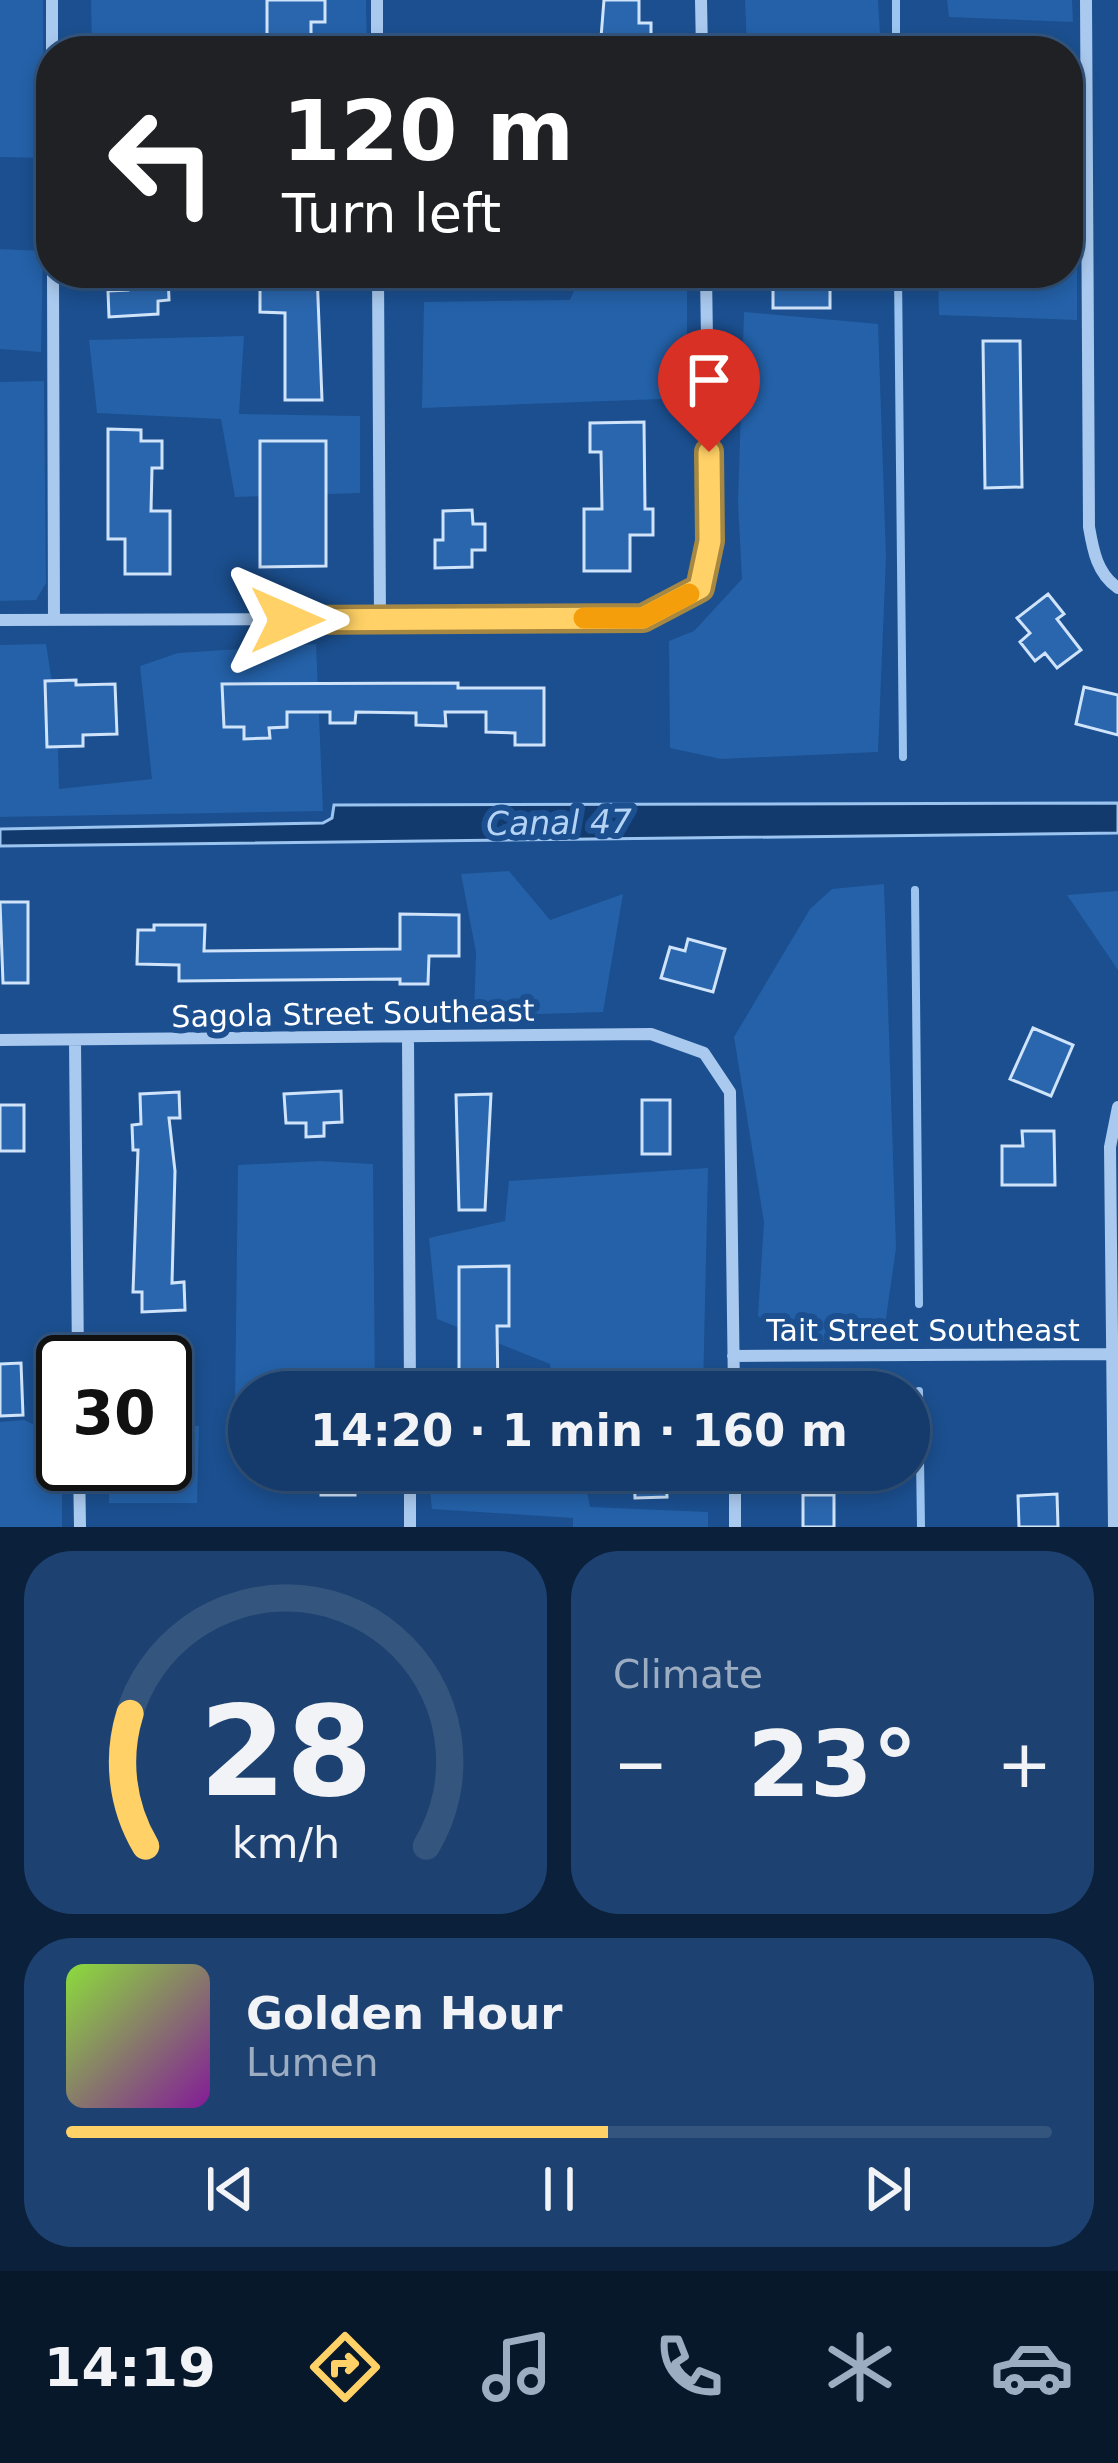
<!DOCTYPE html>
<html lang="en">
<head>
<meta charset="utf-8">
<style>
  :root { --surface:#143b6b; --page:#1d4271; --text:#f1f3f6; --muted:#9dadc1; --line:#33557e; --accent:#ffd166 }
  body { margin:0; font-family:"DejaVu Sans",sans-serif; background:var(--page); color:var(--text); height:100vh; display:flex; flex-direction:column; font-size:45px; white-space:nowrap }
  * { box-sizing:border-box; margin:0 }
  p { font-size:39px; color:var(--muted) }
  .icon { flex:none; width:66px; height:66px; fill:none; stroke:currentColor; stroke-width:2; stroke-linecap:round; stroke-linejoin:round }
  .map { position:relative; height:1527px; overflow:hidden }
  .drawer { display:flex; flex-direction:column; gap:24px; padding:24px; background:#0b203b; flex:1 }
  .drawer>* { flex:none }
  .banner { position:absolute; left:36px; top:36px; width:1047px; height:252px; border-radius:48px; box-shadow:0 6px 18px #0003,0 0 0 3px var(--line); background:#202124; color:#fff; overflow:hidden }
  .speed { position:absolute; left:36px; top:1335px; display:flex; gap:24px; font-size:60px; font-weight:700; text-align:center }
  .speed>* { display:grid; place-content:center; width:156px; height:156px; border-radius:50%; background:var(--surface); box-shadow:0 6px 18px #0003,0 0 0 3px var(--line); line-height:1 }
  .speed .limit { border:6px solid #111; border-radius:18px; background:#fff; color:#111 }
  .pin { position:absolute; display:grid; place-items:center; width:102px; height:102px; color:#fff; margin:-123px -51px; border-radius:50% 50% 50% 0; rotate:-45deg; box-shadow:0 0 12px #0007 }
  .pin .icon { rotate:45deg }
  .me { position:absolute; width:132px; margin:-66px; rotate:90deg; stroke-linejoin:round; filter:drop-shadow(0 0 9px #0008) }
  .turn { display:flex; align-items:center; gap:42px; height:252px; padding:0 48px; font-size:54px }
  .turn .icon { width:156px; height:156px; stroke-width:2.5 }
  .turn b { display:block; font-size:84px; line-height:102px }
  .big { font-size:90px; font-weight:700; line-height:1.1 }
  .drawer .card { flex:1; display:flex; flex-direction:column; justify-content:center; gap:18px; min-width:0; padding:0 42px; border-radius:48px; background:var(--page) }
  .drawer .dial { align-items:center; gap:0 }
  .dial svg { height:312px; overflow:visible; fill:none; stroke:var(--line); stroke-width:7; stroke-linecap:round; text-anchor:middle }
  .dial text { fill:var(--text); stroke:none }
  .song { display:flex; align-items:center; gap:36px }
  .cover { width:144px; height:144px; border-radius:18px; background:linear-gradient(135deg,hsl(90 70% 55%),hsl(290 70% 35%)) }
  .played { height:12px; border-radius:6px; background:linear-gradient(90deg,var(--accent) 55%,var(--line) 55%) }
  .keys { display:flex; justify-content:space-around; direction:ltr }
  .heat { display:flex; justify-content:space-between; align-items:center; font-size:66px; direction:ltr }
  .drawer .tiles { flex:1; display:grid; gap:24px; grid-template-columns:1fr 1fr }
  .card:last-child { grid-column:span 2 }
  .trip { position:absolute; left:228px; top:1371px; width:702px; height:120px; border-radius:60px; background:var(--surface); box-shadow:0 6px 18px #0003,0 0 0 3px var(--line); font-weight:700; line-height:120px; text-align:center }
  .menu { display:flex; height:192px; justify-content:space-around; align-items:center; background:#08182b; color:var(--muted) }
  .menu .icon { width:84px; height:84px }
  .menu .on { color:var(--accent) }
  .menu b { font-size:54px; color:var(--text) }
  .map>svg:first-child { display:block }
  .green { fill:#2461a8 }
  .water { fill:#123a6d; stroke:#9cc4f0; stroke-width:3 }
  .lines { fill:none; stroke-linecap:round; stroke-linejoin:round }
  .stream { stroke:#9cc4f0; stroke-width:8 }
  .building { fill:#2a66ad; stroke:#cfe3fa; stroke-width:3 }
  .street { stroke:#a9c9ee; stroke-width:12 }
  .route-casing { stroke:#a68842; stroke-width:30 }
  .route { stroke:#ffd166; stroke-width:21 }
  .slow { stroke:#f59e0b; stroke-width:21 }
  .labels { text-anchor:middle; stroke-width:12; stroke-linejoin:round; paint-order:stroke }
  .street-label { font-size:30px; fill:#fff; stroke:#1b4f8f }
  .water-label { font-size:33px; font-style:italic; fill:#b5d3f5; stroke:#1b4f8f }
</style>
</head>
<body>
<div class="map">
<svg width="1118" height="1527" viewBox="0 0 1118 1527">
  <rect width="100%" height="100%" fill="#1b4f8f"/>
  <path class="green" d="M 0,0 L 43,0 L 44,158 L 0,157 Z
    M 91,0 L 366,0 L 367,51 L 92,51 Z
    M 745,0 L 878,0 L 881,51 L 747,51 Z
    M 947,0 L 1072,0 L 1073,22 L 949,17 Z
    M 0,249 L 43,251 L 41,352 L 0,349 Z
    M 1068,253 L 1077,253 L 1077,320 L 939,315 L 938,273 L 1068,273 Z
    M 582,273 L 687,273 L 687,398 L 422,408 L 424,302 L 570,300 Z
    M 744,312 L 878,324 L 886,557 L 878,752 L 721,759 L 670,748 L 669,641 L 694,631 L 742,579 L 738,503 Z
    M 244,336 L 239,414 L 360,416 L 360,493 L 235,497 L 221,419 L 97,413 L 89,340 Z
    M 44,381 L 46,583 L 36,600 L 0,601 L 0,382 Z
    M 46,644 L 57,714 L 59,789 L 152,779 L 140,666 L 178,653 L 316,644 L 323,811 L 0,817 L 0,645 Z
    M 509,871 L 550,920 L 623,894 L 603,1012 L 474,1016 L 476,952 L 461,874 Z
    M 884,884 L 896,1248 L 883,1339 L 795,1344 L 758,1316 L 764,1222 L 734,1037 L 810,909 L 832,889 Z
    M 1118,891 L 1118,970 L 1067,895 Z
    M 320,1161 L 373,1164 L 375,1392 L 249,1392 L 249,1404 L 235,1404 L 238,1165 Z
    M 708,1168 L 703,1392 L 553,1392 L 550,1364 L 437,1319 L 429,1238 L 505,1221 L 509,1181 Z
    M 24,1420 L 62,1438 L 62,1527 L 0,1527 L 0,1422 Z
    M 199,1426 L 197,1503 L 109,1503 L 109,1464 L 165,1464 L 165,1427 Z
    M 428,1470 L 583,1470 L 590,1507 L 708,1512 L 708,1527 L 573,1527 L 573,1518 L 432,1509 Z"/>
  <path class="water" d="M 1118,803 L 1118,833 L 0,846 L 0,829 L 323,823 L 332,818 L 334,805 Z"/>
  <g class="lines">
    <path class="stream" d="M 896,0 L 896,51
      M 898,273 L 903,757
      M 915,890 L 919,1304
      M 919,1391 L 921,1527"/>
  </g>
  <path class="building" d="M 267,0 L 325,0 L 325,22 L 311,22 L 311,40 L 267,39 Z
    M 604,0 L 639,0 L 639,23 L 651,23 L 651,50 L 600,50 Z
    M 127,273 L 168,273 L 169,300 L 158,301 L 158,314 L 109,317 L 108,291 L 128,290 Z
    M 260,273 L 317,273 L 322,400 L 285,400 L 285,313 L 260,312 Z
    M 773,273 L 817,273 L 817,284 L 830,284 L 830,308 L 773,308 Z
    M 983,341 L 1020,341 L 1022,487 L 985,488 Z
    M 644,422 L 645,509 L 653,509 L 653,535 L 630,535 L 630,571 L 584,571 L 584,509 L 602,509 L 601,452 L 590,452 L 590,423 Z
    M 108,429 L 141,430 L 141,441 L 162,441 L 162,468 L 152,468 L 151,511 L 170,511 L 170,574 L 125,574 L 125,539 L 108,539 Z
    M 260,441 L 326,441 L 326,566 L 260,567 Z
    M 472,510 L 473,524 L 485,524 L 485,550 L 472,550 L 472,567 L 435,568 L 435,540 L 443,540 L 443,511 Z
    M 1048,594 L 1064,614 L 1057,619 L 1081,650 L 1057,668 L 1045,653 L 1035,661 L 1020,642 L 1030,633 L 1017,618 Z
    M 76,680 L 76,685 L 115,684 L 117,734 L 83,735 L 83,746 L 47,747 L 45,681 Z
    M 458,683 L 458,688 L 544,688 L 544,745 L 515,745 L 515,733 L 486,732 L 486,712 L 445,712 L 446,726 L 416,725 L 416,713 L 356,712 L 355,723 L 330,723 L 330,712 L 287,712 L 287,727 L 269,728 L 270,738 L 244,739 L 244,727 L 224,727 L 222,684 Z
    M 1084,687 L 1118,695 L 1118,735 L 1076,724 Z
    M 0,902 L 28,902 L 28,983 L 3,983 Z
    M 400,914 L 459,915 L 459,956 L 429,956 L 428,984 L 400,984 L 400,979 L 179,981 L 179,965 L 137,964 L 138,930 L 154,930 L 154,925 L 205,925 L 204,951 L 400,949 Z
    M 688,939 L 725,949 L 713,992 L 661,978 L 670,947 L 685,951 Z
    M 1033,1028 L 1073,1045 L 1051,1096 L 1010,1079 Z
    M 341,1091 L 342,1122 L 324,1123 L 324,1136 L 306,1137 L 306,1123 L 286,1123 L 284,1094 Z
    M 179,1092 L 180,1118 L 169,1118 L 175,1171 L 172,1283 L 184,1282 L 185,1310 L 142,1312 L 142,1292 L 133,1292 L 138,1150 L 133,1150 L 132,1125 L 141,1124 L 140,1094 Z
    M 491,1094 L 485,1210 L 459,1210 L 456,1095 Z
    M 642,1100 L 670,1100 L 670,1154 L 642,1154 Z
    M 0,1105 L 24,1105 L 24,1151 L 0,1151 Z
    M 1022,1131 L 1054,1131 L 1055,1185 L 1002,1185 L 1002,1146 L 1023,1146 Z
    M 509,1266 L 509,1326 L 497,1326 L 498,1392 L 467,1392 L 467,1375 L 459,1376 L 459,1267 Z
    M 21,1363 L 23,1415 L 0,1416 L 0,1364 Z
    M 321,1470 L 355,1470 L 355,1495 L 321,1495 Z
    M 634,1470 L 666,1470 L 667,1497 L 635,1498 Z
    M 1057,1494 L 1058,1527 L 1019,1527 L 1018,1496 Z
    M 803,1495 L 834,1495 L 834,1527 L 803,1527 Z"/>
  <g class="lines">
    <path class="street" d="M 52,0 L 52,51
      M 377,0 L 377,51
      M 701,0 L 702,51
      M 1086,0 L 1089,527 C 1093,550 1097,574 1118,588
      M 53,273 L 54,620
      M 378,273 L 380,620
      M 0,620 L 643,618 L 699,588 L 710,541 L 706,273
      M 408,1038 L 410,1392
      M 0,1040 L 651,1034 L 704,1053 L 730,1092 L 734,1392
      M 75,1041 L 78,1362
      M 733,1356 L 1112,1354
      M 79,1464 L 80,1527
      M 410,1470 L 410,1527
      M 735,1470 L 735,1527
      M 1114,1527 L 1110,1147 L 1118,1107"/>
  </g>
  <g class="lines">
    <g class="route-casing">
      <path id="route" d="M 287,620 L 643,618 L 700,588 L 710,541 L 709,452"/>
    </g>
    <use href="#route" class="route"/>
    <path class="slow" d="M 584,618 L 643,618 L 689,594"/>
  </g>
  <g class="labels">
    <g class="street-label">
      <text transform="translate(353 1014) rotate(-1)" y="10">Sagola Street Southeast</text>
      <text x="923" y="1341">Tait Street Southeast</text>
    </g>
    <g class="water-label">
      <text transform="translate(559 822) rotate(-1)" y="12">Canal 47</text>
    </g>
  </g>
</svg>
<div class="speed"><div class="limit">30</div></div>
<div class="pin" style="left:709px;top:452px;background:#d93025"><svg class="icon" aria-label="arrive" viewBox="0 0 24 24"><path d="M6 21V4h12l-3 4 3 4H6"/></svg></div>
<svg class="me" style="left:287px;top:620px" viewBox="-20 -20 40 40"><path d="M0-17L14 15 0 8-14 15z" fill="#ffd166" stroke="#fff" stroke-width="4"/></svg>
<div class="trip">14:20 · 1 min · 160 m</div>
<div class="banner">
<div class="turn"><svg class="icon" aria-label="left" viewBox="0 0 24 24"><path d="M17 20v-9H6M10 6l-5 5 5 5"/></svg><div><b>120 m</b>Turn left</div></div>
</div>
</div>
<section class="drawer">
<div class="tiles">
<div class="card dial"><svg viewBox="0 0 100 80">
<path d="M14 69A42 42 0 1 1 86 69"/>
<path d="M14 69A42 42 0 0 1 10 35" stroke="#ffd166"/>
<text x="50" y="56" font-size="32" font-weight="700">28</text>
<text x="50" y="72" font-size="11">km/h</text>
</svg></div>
<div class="card"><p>Climate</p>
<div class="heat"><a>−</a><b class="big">23°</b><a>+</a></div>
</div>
<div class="card">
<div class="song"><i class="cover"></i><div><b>Golden Hour</b><p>Lumen</p></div></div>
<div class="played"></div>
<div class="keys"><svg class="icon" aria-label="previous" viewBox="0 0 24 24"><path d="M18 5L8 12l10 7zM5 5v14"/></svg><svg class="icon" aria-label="pause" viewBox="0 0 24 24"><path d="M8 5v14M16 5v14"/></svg><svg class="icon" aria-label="next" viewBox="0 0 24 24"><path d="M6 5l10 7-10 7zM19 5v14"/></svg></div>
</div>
</div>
</section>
<nav class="menu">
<b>14:19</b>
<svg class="icon on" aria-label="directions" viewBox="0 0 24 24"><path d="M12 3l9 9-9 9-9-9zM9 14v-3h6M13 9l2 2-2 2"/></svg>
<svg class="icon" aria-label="music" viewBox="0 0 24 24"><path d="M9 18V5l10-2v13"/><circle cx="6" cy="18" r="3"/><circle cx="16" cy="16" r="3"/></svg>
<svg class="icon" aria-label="phone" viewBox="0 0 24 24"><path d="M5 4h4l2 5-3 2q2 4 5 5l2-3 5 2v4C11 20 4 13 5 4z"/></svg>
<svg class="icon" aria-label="climate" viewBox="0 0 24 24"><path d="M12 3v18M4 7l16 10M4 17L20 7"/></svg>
<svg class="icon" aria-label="car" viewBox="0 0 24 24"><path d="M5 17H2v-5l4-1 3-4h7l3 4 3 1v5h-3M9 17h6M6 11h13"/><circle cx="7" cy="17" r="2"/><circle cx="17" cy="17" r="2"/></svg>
</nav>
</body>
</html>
